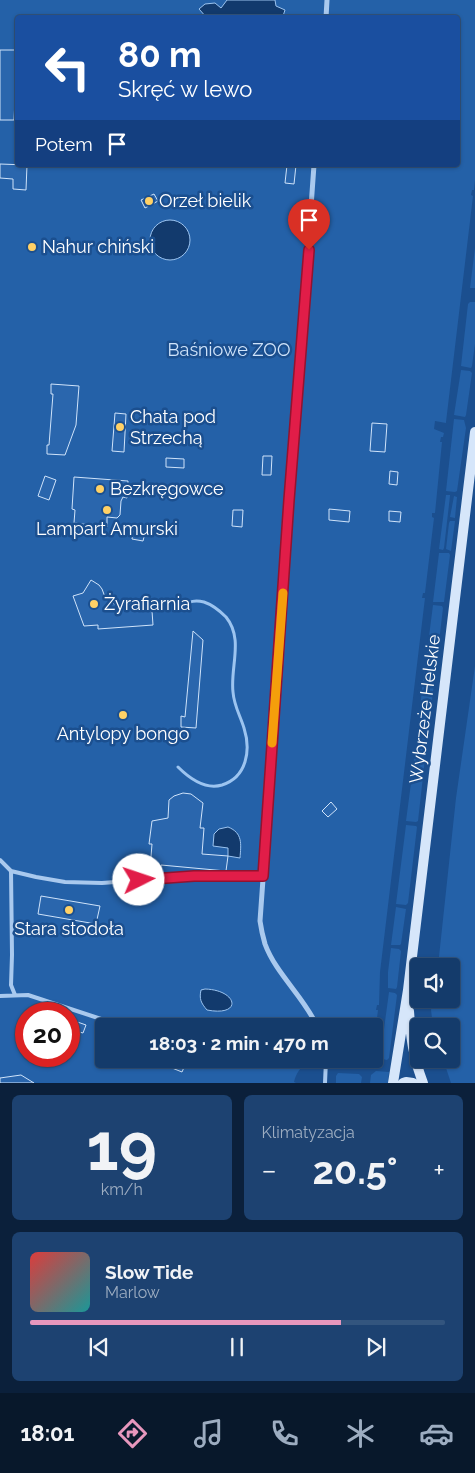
<!DOCTYPE html>
<html lang="pl">
<head>
<meta charset="utf-8">
<style>
  :root { --surface:#143b6b; --page:#1d4271; --text:#f1f3f6; --muted:#9dadc1; --line:#33557e; --accent:#e797bd }
  body { margin:0; font-family:Raleway,sans-serif; background:var(--page); color:var(--text); height:100vh; display:flex; flex-direction:column; font-size:19px; white-space:nowrap }
  * { box-sizing:border-box; margin:0 }
  p { font-size:16px; color:var(--muted) }
  .icon { flex:none; width:28px; height:28px; fill:none; stroke:currentColor; stroke-width:2; stroke-linecap:round; stroke-linejoin:round }
  .map { position:relative; height:1083px; overflow:hidden }
  .panel { display:flex; flex-direction:column; gap:12px; padding:12px; background:#0b203b; flex:1 }
  .panel>* { flex:none }
  .hud { position:absolute; left:15px; top:15px; width:445px; height:152px; border-radius:5px; box-shadow:0 1px 4px #0004,0 0 0 1px var(--line); background:#1a4fa0; color:#fff; overflow:hidden }
  .buttons { position:absolute; left:410px; top:958px; display:grid; gap:10px }
  .buttons a { display:grid; place-items:center; width:50px; height:50px; border-radius:5px; background:var(--surface); box-shadow:0 1px 4px #0004,0 0 0 1px var(--line); font-size:25px }
  .speed { position:absolute; left:15px; top:1002px; display:flex; gap:10px; font-size:25px; font-weight:700; text-align:center }
  .speed>* { display:grid; place-content:center; width:65px; height:65px; border-radius:50%; background:var(--surface); box-shadow:0 1px 4px #0004,0 0 0 1px var(--line); line-height:1 }
  .speed .limit { border:8px solid #d22; background:#fff; color:#111 }
  .pin { position:absolute; display:grid; place-items:center; width:42px; height:42px; color:#fff; margin:-51px -21px; border-radius:50% 50% 50% 0; rotate:-45deg; box-shadow:0 0 5px #0007 }
  .pin .icon { rotate:45deg }
  .me { position:absolute; width:55px; margin:-28px; rotate:86deg; stroke-linejoin:round; filter:drop-shadow(0 0 4px #0008) }
  .turn { display:flex; align-items:center; gap:18px; height:105px; padding:0 20px; font-size:22px }
  .turn .icon { width:65px; height:65px; stroke-width:2.5 }
  .turn b { display:block; font-size:35px; line-height:42px }
  .then { display:flex; align-items:center; height:48px; padding:0 20px; background:#0003; gap:10px; font-size:19px }
  .big { font-size:38px; font-weight:700; line-height:1.1 }
  .panel .tile { flex:1; display:flex; flex-direction:column; justify-content:center; gap:8px; min-width:0; padding:0 18px; border-radius:8px; background:var(--page) }
  .panel .dial { align-items:center; gap:0 }
  .dial b { font-size:65px; line-height:1 }
  .song { display:flex; align-items:center; gap:15px }
  .cover { width:60px; height:60px; border-radius:8px; background:linear-gradient(135deg,hsl(0 70% 55%),hsl(180 70% 35%)) }
  .played { height:5px; border-radius:2px; background:linear-gradient(90deg,var(--accent) 75%,var(--line) 75%) }
  .keys { display:flex; justify-content:space-around; direction:ltr }
  .heat { display:flex; justify-content:space-between; align-items:center; font-size:28px; direction:ltr }
  .panel .tiles { flex:1; display:grid; gap:12px; grid-template-columns:1fr 1fr }
  .tile:last-child { grid-column:span 2 }
  .trip { position:absolute; left:95px; top:1018px; width:288px; height:50px; border-radius:5px; background:var(--surface); box-shadow:0 1px 4px #0004,0 0 0 1px var(--line); font-weight:700; line-height:50px; text-align:center }
  .tabs { display:flex; height:80px; justify-content:space-around; align-items:center; background:#08182b; color:var(--muted) }
  .tabs .icon { width:35px; height:35px }
  .tabs .on { color:var(--accent) }
  .tabs b { font-size:22px; color:var(--text) }
  .map>svg:first-child { display:block }
  .green { fill:#2461a8; fill-rule:evenodd }
  .water { fill:#123a6d; stroke:#9cc4f0 }
  .lines { fill:none; stroke-linecap:round; stroke-linejoin:round }
  .stream { stroke:#9cc4f0; stroke-width:3 }
  .building { fill:#2a66ad; stroke:#cfe3fa }
  .lane { stroke:#a9c9ee; stroke-width:4 }
  .street { stroke:#a9c9ee; stroke-width:5 }
  .secondary { stroke:#d6e6fa; stroke-width:10 }
  .route-casing { stroke:#92132f; stroke-width:12 }
  .route { stroke:#e11d48; stroke-width:9 }
  .slow { stroke:#f59e0b; stroke-width:9 }
  .poi-dot { fill:#ffd166; stroke:#1b4f8f; stroke-width:2 }
  .labels { text-anchor:middle; stroke-width:5; stroke-linejoin:round; paint-order:stroke }
  .poi-label { font-size:18px; fill:#fff; stroke:#1b4f8f; text-anchor:start }
  .park-label { font-size:18px; fill:#cfe3fa; stroke:#1b4f8f }
  .street-label { font-size:18px; fill:#fff; stroke:#1b4f8f }
</style>
</head>
<body>
<div class="map">
<svg width="475" height="1083" viewBox="0 0 475 1083">
  <rect width="100%" height="100%" fill="#1b4f8f"/>
  <path class="green" d="M 0,0 L 475,0 L 475,180 L 474,190 L 472,190 L 471,195 L 473,196 L 446,422 L 446,423 L 435,421 L 434,429 L 444,433 L 443,437 L 441,437 L 440,442 L 442,442 L 435,513 L 432,513 L 432,517 L 434,518 L 425,593 L 423,593 L 422,598 L 425,598 L 380,972 L 379,1005 L 377,1005 L 376,1010 L 378,1010 L 375,1034 L 374,1035 L 374,1026 L 104,1026 L 104,1059 L 364,1059 L 359,1065 L 351,1064 L 351,1061 L 350,1060 C 326,1060 301,1054 294,1082 L 296,1083 L 0,1083 ZM 18,18 L 458,18 L 458,165 L 18,165 ZM 26,1014 L 69,1014 L 69,1056 L 26,1056 Z
    M 475,248 L 475,288 L 470,288 Z
    M 470,302 L 475,302 L 475,344 L 472,366 L 471,368 L 461,366 L 468,304 Z
    M 461,370 L 470,371 L 472,373 L 466,415 L 465,417 L 454,415 Z
    M 454,419 L 464,420 L 466,428 L 457,491 L 455,492 L 446,491 Z
    M 446,495 L 450,495 L 450,496 L 444,548 L 443,550 L 439,549 Z
    M 454,496 L 457,497 L 455,518 L 450,517 Z
    M 450,521 L 455,521 L 451,551 L 446,549 L 449,523 Z
    M 439,553 L 449,553 L 450,555 L 444,602 L 433,602 Z
    M 433,605 L 442,606 L 443,608 L 437,659 L 435,661 L 426,660 Z
    M 425,663 L 435,664 L 436,666 L 428,734 L 426,736 L 417,735 Z
    M 475,666 L 475,1083 L 451,1083 L 443,1059 L 451,1059 L 451,1026 L 433,1026 L 431,1010 L 433,999 L 451,999 L 451,966 L 438,966 L 456,798 Z
    M 417,738 L 426,739 L 427,741 L 418,821 L 416,822 L 406,821 Z
    M 406,825 L 416,826 L 417,827 L 408,903 L 406,905 L 396,904 Z
    M 396,907 L 406,909 L 401,944 L 400,945 L 391,945 Z
    M 391,948 L 399,949 L 401,951 L 397,987 L 396,989 L 388,988 L 388,972 Z
    M 389,992 L 395,993 L 397,995 L 389,1058 L 387,1060 L 374,1057 L 384,1029 Z
    M 376,1071 L 389,1072 L 388,1083 L 370,1083 L 371,1075 Z
    M 338,1073 L 359,1074 L 362,1077 L 361,1083 L 336,1083 L 336,1076 Z"/>
  <path class="water" d="M 227,0 L 275,0 L 276,6 L 285,10 L 283,16 L 279,15 L 275,17 L 236,16 L 232,17 L 207,18 L 199,9 L 205,4 L 215,3 L 221,8 Z
    M150 240a20 20 0 1 1 40 0a20 20 0 1 1-40 0Z
    M 228,827 C 243,833 241,844 240,858 L 228,856 L 228,848 L 213,846 L 214,834 L 219,829 Z
    M 205,989 C 238,990 243,1017 207,1010 C 201,1003 199,999 201,990 Z"/>
  <g class="lines">
    <path class="stream" d="M 178,767 C 189,778 205,790 222,785 C 247,777 251,750 244,728 C 240,715 234,706 233,692 C 230,667 244,639 226,617 C 219,610 213,605 204,602 C 196,600 189,600 183,607"/>
  </g>
  <path class="building" d="M 0,50 L 18,50 L 18,97 L 15,100 L 14,120 L 0,120 Z
    M 0,164 L 27,165 L 26,190 L 13,189 L 13,179 L 0,178 Z
    M 287,165 L 296,165 L 294,184 L 285,183 Z
    M 154,194 L 158,201 L 145,208 L 141,200 Z
    M 51,384 L 79,386 L 76,425 L 65,455 L 47,454 L 47,445 L 49,445 L 53,394 L 51,394 Z
    M 115,413 L 126,414 L 124,452 L 112,451 Z
    M 372,423 L 387,424 L 385,452 L 370,451 Z
    M 263,456 L 272,456 L 271,475 L 262,475 Z
    M 166,458 L 184,459 L 184,468 L 166,467 Z
    M 390,471 L 398,472 L 397,485 L 389,484 Z
    M 45,476 L 56,480 L 49,500 L 38,496 Z
    M 74,477 L 128,481 L 127,498 L 123,497 L 121,501 L 120,515 L 117,518 L 107,517 L 107,527 L 74,523 L 75,510 L 72,509 Z
    M 329,509 L 350,511 L 349,522 L 329,520 Z
    M 233,510 L 243,510 L 242,527 L 232,526 Z
    M 389,511 L 401,512 L 400,522 L 389,521 Z
    M 133,531 L 145,533 L 143,541 L 132,539 Z
    M 91,580 L 99,585 L 102,589 L 105,597 L 114,604 L 147,604 L 147,611 L 152,611 L 153,625 L 98,629 L 98,625 L 84,626 L 73,596 L 83,593 Z
    M 193,631 L 203,640 L 196,728 L 181,727 L 181,716 L 185,717 Z
    M 183,793 L 191,794 L 203,803 L 200,828 L 204,828 L 202,854 L 228,856 L 226,871 L 161,865 L 161,870 L 150,869 L 152,844 L 149,844 L 152,821 L 168,818 L 169,800 L 174,796 Z
    M 331,802 L 337,809 L 328,817 L 322,811 Z
    M 41,896 L 100,906 L 96,924 L 38,914 Z
    M 69,1019 L 86,1025 L 83,1033 L 69,1029 Z
    M 170,1059 L 185,1065 L 182,1072 L 167,1066 Z
    M 21,1075 L 34,1083 L 0,1083 L 0,1078 Z"/>
  <g class="lines">
    <path class="lane" d="M 0,860 L 11,871 L 36,877 L 65,882 L 102,883 L 194,876 L 263,876
      M 11,871 L 12,955 L 11,985 L 15,995
      M 0,996 L 28,995 L 101,1019 L 118,1026
      M 203,1059 L 254,1067
      M 325,1083 L 326,1060"/>
    <path class="street" d="M 326,18 L 327,0
      M 314,165 L 260,921 C 261,928 263,937 265,944 C 276,974 304,997 317,1026
      M 326,1059 L 326,1060"/>
    <path class="secondary" d="M 409,1011 C 411,1038 413,1057 423,1083
      M 393,1083 L 408,990 L 475,432
      M 403,1083 L 406,1082 L 413,1083"/>
  </g>
  <g class="lines">
    <g class="route-casing">
      <path id="route" d="M 139,880 L 194,876 L 263,876 L 289,500 L 309,250"/>
    </g>
    <use href="#route" class="route"/>
    <path class="slow" d="M 272,743 L 283,593"/>
  </g>
  <g class="poi-dot">
    <circle cx="149" cy="201" r="5"/>
    <circle cx="32" cy="247" r="5"/>
    <circle cx="120" cy="427" r="5"/>
    <circle cx="100" cy="489" r="5"/>
    <circle cx="107" cy="510" r="5"/>
    <circle cx="94" cy="604" r="5"/>
    <circle cx="123" cy="715" r="5"/>
    <circle cx="69" cy="910" r="5"/>
  </g>
  <g class="labels">
    <g class="poi-label">
      <text x="159" y="207">Orzeł bielik</text>
      <text x="42" y="253">Nahur chiński</text>
      <text x="130" y="423">Chata pod<tspan x="130" dy="21">Strzechą</tspan></text>
      <text x="110" y="495">Bezkręgowce</text>
      <text x="107" y="535" text-anchor="middle">Lampart Amurski</text>
      <text x="104" y="610">Żyrafiarnia</text>
      <text x="123" y="740" text-anchor="middle">Antylopy bongo</text>
      <text x="69" y="935" text-anchor="middle">Stara stodoła</text>
    </g>
    <g class="park-label">
      <text x="229" y="356">Baśniowe ZOO</text>
    </g>
    <g class="street-label">
      <text transform="translate(425 709) rotate(-83)" y="6">Wybrzeże Helskie</text>
    </g>
  </g>
</svg>
<div class="buttons">
<a><svg class="icon" aria-label="sound" viewBox="0 0 24 24"><path d="M4 9h4l5-4v14l-5-4H4zM17 9q2 3 0 6"/></svg></a>
<a><svg class="icon" aria-label="search" viewBox="0 0 24 24"><circle cx="10" cy="10" r="6"/><path d="M15 15l6 6"/></svg></a>
</div>
<div class="speed"><div class="limit">20</div></div>
<div class="pin" style="left:309px;top:250px;background:#d93025"><svg class="icon" aria-label="arrive" viewBox="0 0 24 24"><path d="M6 21V4h12l-3 4 3 4H6"/></svg></div>
<svg class="me" style="left:139px;top:880px" viewBox="-20 -20 40 40"><circle r="19" fill="#fff"/><path d="M0-13L10 11 0 6-10 11z" fill="#e11d48"/></svg>
<div class="trip">18:03 · 2 min · 470 m</div>
<div class="hud">
<div class="turn"><svg class="icon" aria-label="left" viewBox="0 0 24 24"><path d="M17 20v-9H6M10 6l-5 5 5 5"/></svg><div><b>80 m</b>Skręć w lewo</div></div>
<div class="then">Potem<svg class="icon" aria-label="arrive" viewBox="0 0 24 24"><path d="M6 21V4h12l-3 4 3 4H6"/></svg></div>
</div>
</div>
<section class="panel">
<div class="tiles">
<div class="tile dial"><b>19</b><p>km/h</p></div>
<div class="tile"><p>Klimatyzacja</p>
<div class="heat"><a>−</a><b class="big">20.5°</b><a>+</a></div>
</div>
<div class="tile">
<div class="song"><i class="cover"></i><div><b>Slow Tide</b><p>Marlow</p></div></div>
<div class="played"></div>
<div class="keys"><svg class="icon" aria-label="previous" viewBox="0 0 24 24"><path d="M18 5L8 12l10 7zM5 5v14"/></svg><svg class="icon" aria-label="pause" viewBox="0 0 24 24"><path d="M8 5v14M16 5v14"/></svg><svg class="icon" aria-label="next" viewBox="0 0 24 24"><path d="M6 5l10 7-10 7zM19 5v14"/></svg></div>
</div>
</div>
</section>
<nav class="tabs">
<b>18:01</b>
<svg class="icon on" aria-label="directions" viewBox="0 0 24 24"><path d="M12 3l9 9-9 9-9-9zM9 14v-3h6M13 9l2 2-2 2"/></svg>
<svg class="icon" aria-label="music" viewBox="0 0 24 24"><path d="M9 18V5l10-2v13"/><circle cx="6" cy="18" r="3"/><circle cx="16" cy="16" r="3"/></svg>
<svg class="icon" aria-label="phone" viewBox="0 0 24 24"><path d="M5 4h4l2 5-3 2q2 4 5 5l2-3 5 2v4C11 20 4 13 5 4z"/></svg>
<svg class="icon" aria-label="climate" viewBox="0 0 24 24"><path d="M12 3v18M4 7l16 10M4 17L20 7"/></svg>
<svg class="icon" aria-label="car" viewBox="0 0 24 24"><path d="M5 17H2v-5l4-1 3-4h7l3 4 3 1v5h-3M9 17h6M6 11h13"/><circle cx="7" cy="17" r="2"/><circle cx="17" cy="17" r="2"/></svg>
</nav>
</body>
</html>
